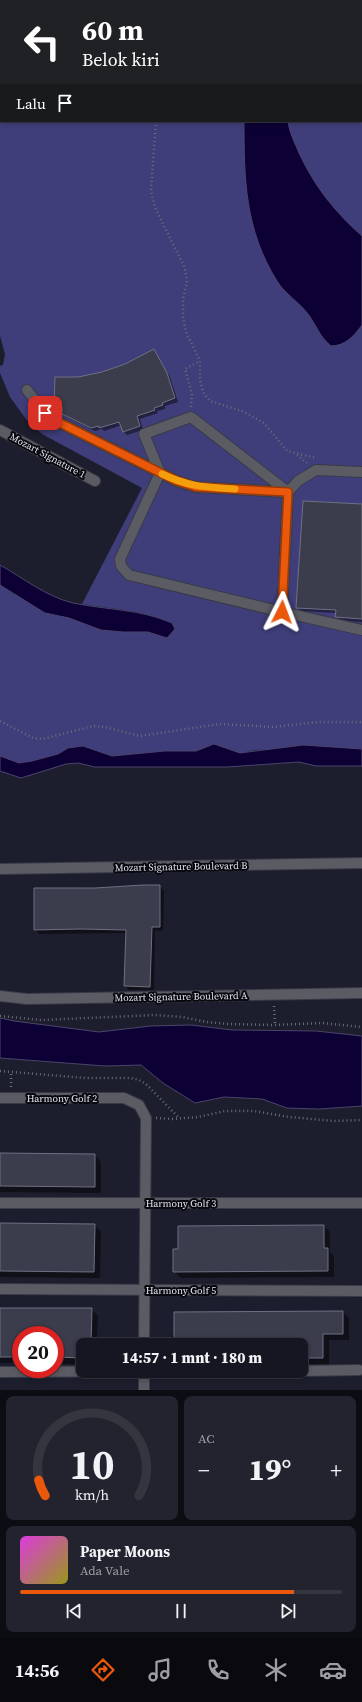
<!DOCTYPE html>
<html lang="id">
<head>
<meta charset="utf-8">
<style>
  :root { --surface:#161622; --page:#23232f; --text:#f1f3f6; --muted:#9e9fa5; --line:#353540; --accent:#ea580c }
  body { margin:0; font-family:"Source Serif 4",serif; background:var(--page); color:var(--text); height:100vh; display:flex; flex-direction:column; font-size:15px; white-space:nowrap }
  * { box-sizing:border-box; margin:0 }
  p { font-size:13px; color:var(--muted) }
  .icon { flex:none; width:22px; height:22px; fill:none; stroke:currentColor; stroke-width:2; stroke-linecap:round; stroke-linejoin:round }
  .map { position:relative; height:1390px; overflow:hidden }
  .side { display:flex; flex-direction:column; gap:6px; padding:6px; background:#0c0c13; flex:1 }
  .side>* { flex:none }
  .hud { position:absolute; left:0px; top:0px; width:362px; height:122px; box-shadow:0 2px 6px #0003,0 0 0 1px var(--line); background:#202124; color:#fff; overflow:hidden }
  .speed { position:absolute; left:12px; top:1326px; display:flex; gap:8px; font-size:20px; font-weight:700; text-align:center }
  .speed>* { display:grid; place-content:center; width:52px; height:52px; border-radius:50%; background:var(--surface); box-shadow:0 2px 6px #0003,0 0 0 1px var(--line); line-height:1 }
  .speed .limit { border:6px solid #d22; background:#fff; color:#111 }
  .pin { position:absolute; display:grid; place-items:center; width:34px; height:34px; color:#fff; margin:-17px; border-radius:8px; box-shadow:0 2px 6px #0006 }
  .me { position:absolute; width:44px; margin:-22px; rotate:3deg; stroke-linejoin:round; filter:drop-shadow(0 0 3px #0008) }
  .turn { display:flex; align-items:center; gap:14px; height:84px; padding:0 16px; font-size:18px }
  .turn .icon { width:52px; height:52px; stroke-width:2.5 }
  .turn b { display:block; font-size:28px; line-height:34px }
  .then { display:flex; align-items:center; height:38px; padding:0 16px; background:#0003; gap:8px; font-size:15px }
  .big { font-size:30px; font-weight:800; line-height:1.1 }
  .side .card { flex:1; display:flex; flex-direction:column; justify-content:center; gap:6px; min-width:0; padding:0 14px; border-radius:8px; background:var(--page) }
  .side .dial { align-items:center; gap:0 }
  .dial svg { height:104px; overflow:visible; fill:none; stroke:var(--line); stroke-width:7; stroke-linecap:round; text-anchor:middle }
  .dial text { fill:var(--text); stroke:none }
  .song { display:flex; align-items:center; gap:12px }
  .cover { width:48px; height:48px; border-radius:6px; background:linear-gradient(135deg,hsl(300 70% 55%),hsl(60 70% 35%)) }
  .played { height:4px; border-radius:2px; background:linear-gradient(90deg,var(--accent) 85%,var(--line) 85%) }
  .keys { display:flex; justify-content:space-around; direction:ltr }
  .heat { display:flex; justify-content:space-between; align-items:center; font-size:22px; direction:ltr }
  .side .tiles { flex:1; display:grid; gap:6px; grid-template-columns:1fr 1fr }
  .card:last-child { grid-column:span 2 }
  .trip { position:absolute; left:76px; top:1338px; width:232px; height:40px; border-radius:8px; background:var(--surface); box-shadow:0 2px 6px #0003,0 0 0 1px var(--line); font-weight:800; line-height:40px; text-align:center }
  .menu { display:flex; height:64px; justify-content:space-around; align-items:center; background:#09090e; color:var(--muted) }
  .menu .icon { width:28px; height:28px }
  .menu .selected { color:var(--accent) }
  .menu b { font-size:18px; color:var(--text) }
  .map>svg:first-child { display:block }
  .green { fill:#3f3e7a; fill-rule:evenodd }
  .water { fill:#0c0034; stroke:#4c446c }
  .shadow { fill:#0007 }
  .building { fill:#3b3c4c; stroke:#6f7183 }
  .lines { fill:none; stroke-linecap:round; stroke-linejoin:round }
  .minor-casing { stroke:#393a48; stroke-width:12 }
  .path { stroke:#6b6c79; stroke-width:2.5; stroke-dasharray:1 3; stroke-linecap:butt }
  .minor { stroke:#5a5b63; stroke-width:10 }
  .route-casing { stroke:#983908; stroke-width:10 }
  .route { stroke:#ea580c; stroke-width:7 }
  .slow { stroke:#f59e0b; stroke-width:7 }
  .labels { text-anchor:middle; stroke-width:4; stroke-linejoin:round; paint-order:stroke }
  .street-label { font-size:10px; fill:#e2e3ed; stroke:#08090f }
</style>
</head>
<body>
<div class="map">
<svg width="362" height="1390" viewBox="0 0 362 1390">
  <rect width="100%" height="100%" fill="#1d1e2d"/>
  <path class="green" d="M 0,0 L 362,0 L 362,749 L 334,747 L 255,750 L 240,753 L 214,744 L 196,751 L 165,751 L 112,756 L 82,746 L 68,748 L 58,754 L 32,761 L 19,763 L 0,756 L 0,585 L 45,613 L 69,618 L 101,630 L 123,632 L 148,632 L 167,638 L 172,623 C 143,610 112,609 82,604 L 142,488 L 42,434 L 26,419 L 10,397 L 0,373 L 0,366 L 3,365 L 5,354 L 0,336 ZM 1,1 L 361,1 L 361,121 L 1,121 Z"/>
  <path class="water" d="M 244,121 L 288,121 C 289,132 295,143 299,153 C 315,187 334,211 362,236 L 362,325 C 354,336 345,346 331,346 C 319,336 317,326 308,314 C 299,302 285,294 277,281 C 245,230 244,179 244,121 Z
    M 0,565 C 23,578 47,597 73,603 C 107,610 140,609 172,623 L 175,629 L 167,638 L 148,632 L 123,632 L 101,630 L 69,618 L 45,613 L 0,585 Z
    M 214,744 L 240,753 L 303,745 L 362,749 L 362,766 L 316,766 L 299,762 L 227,767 L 95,767 L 78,763 L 66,764 L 21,778 L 0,771 L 0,756 L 19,763 L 32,761 L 58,754 L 68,748 L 83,746 L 112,756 L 165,751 L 196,751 Z
    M 0,1018 L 14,1021 L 99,1032 L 151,1026 L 191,1025 L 232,1030 L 316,1031 L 362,1036 L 362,1106 L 319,1109 L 287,1108 L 262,1099 L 224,1097 L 195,1103 L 163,1083 L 141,1065 L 105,1066 L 0,1058 Z"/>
  <path class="shadow" d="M 154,351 L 170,377 L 178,402 L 165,406 L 165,409 L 157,411 L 158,413 L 140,419 L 143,430 L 127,435 L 124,432 L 122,425 L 104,431 L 102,429 L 95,431 L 66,417 L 63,414 L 63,410 L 58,410 L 55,407 L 78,378 L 102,373 L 125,365 Z
    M 362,505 L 362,622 L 341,621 L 337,617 L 337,613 L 301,611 L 297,607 Z
    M 160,886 L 164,891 L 163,931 L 155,930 L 154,990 L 129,990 L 125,986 L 127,933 L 39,934 L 35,930 L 35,889 Z
    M 0,1154 L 95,1155 L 101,1162 L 101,1193 L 0,1192 Z
    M 0,1224 L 94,1225 L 101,1231 L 100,1278 L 0,1277 Z
    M 324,1226 L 330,1232 L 330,1252 L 334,1256 L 334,1277 L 181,1278 L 174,1271 Z
    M 0,1309 L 91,1309 L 98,1316 L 97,1337 L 104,1337 L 110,1343 L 110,1345 L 83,1345 L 83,1364 L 55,1364 L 55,1335 L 21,1335 L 21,1363 L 0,1363 Z
    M 343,1312 L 349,1318 L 349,1340 L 329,1340 L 329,1364 L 301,1364 L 301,1345 L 171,1345 L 171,1336 Z"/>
  <path class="building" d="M 154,349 L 167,373 L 175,398 L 162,403 L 163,405 L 154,408 L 155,410 L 137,416 L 140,426 L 123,432 L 119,422 L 99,428 L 99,426 L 91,428 L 62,414 L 62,407 L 54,407 L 55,377 L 78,377 L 102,372 L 125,364 Z
    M 303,501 L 362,504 L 362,619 L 335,617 L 336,610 L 296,608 Z
    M 143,885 L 160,885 L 160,927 L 152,927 L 150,987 L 124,986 L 126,930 L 80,929 L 34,930 L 34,888 L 95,888 Z
    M 0,1153 L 95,1154 L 95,1187 L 0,1186 Z
    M 0,1223 L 95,1224 L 94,1272 L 0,1271 Z
    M 324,1225 L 324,1248 L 328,1248 L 328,1271 L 173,1272 L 173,1249 L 178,1249 L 178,1226 Z
    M 0,1308 L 92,1308 L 91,1345 L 83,1345 L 83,1358 L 55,1357 L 55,1335 L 21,1335 L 21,1357 L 0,1357 Z
    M 343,1311 L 343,1334 L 323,1334 L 323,1358 L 301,1358 L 301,1345 L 174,1345 L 174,1312 Z"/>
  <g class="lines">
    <g class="minor-casing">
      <path id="minor" d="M 27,390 L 45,413 L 58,422 L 177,481 L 196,487 L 288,492
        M 0,430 L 95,481
        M 288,492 L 191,417 L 144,434 L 160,473 L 120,559 L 121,566 L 129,575 L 282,612 L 362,630
        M 282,612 L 288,492 L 298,481 L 316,470 L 362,472
        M 0,869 L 362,863
        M 0,996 L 27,999 L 362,993
        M 0,1098 L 124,1098 L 139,1105 L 146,1118 L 144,1345
        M 0,1203 L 362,1203
        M 0,1289 L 362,1291
        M 301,1371 L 359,1370
        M 0,1372 L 169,1371
        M 144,1390 L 144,1371"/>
    </g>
    <path class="path" d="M 110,0 L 110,1
      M 156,121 L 151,190 L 155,208 L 185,268 L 187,282 L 183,299 L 183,317 L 186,332 L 200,361 L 200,380 L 203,392 L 210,401 L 242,411 L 264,423 L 287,451 L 316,458
      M 191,407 L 192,394 L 185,369 L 200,361
      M 297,455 L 307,463
      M 0,721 L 33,738 L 43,739 L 93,726 L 105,727 L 140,736 L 220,724 L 273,727 L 318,722 L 362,722
      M 274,1006 L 275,1025
      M 0,1016 L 42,1020 L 155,1015 L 182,1017 L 207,1022 L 228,1024 L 275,1025 L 322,1023 L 362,1027
      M 0,1071 L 86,1078 L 131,1078 L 139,1080 L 146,1084 L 179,1118
      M 11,1087 L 11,1071
      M 156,1118 L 172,1119 L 198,1117 L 225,1111 L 254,1111 L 289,1117 L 334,1121 L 362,1120"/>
    <use href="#minor" class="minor"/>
  </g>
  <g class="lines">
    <g class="route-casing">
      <path id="route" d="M 45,413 L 58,422 L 177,481 L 196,487 L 288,492 L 282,612"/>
    </g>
    <use href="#route" class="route"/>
    <path class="slow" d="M 162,474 C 189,487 206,487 235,489"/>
  </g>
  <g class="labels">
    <g class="street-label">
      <text transform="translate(48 455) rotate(28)" y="4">Mozart Signature 1</text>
      <text transform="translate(181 866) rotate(-1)" y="4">Mozart Signature Boulevard B</text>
      <text transform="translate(181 996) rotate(-1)" y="4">Mozart Signature Boulevard A</text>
      <text x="62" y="1102">Harmony Golf 2</text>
      <text x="181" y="1207">Harmony Golf 3</text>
      <text x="181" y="1294">Harmony Golf 5</text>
    </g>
  </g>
</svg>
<div class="speed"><div class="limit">20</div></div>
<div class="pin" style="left:45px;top:413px;background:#d93025"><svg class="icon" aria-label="arrive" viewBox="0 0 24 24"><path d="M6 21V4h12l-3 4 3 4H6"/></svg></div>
<svg class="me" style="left:282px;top:612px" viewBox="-20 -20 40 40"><path d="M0-17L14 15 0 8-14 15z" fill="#ea580c" stroke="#fff" stroke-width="4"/></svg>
<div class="trip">14:57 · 1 mnt · 180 m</div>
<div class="hud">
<div class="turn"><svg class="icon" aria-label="left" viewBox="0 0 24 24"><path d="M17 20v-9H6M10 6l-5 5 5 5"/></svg><div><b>60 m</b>Belok kiri</div></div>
<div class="then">Lalu<svg class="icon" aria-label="arrive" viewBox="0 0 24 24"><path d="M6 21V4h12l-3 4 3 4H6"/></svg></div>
</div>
</div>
<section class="side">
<div class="tiles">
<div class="card dial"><svg viewBox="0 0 100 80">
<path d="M14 69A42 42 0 1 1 86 69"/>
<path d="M14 69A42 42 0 0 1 9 57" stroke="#ea580c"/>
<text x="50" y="56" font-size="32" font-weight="700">10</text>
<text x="50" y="72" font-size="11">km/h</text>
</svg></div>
<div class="card"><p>AC</p>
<div class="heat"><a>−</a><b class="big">19°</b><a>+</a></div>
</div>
<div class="card">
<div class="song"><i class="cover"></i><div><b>Paper Moons</b><p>Ada Vale</p></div></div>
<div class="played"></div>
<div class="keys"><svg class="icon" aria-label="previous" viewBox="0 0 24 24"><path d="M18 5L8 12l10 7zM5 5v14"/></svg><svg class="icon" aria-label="pause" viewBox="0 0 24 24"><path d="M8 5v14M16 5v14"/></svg><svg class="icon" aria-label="next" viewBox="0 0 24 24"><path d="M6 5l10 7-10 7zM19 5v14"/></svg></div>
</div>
</div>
</section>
<nav class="menu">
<b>14:56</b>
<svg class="icon selected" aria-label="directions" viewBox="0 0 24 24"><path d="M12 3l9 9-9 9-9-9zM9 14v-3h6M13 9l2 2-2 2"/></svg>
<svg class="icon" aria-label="music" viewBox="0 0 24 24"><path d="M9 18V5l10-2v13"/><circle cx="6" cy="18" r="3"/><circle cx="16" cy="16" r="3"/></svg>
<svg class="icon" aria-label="phone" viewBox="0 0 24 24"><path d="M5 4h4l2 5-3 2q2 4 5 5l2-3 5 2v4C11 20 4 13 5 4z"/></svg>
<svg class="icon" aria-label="climate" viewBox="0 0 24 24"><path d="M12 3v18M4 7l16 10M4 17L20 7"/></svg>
<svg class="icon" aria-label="car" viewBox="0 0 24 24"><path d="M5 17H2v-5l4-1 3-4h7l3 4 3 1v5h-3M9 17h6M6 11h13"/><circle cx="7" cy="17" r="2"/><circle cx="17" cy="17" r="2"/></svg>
</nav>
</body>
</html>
